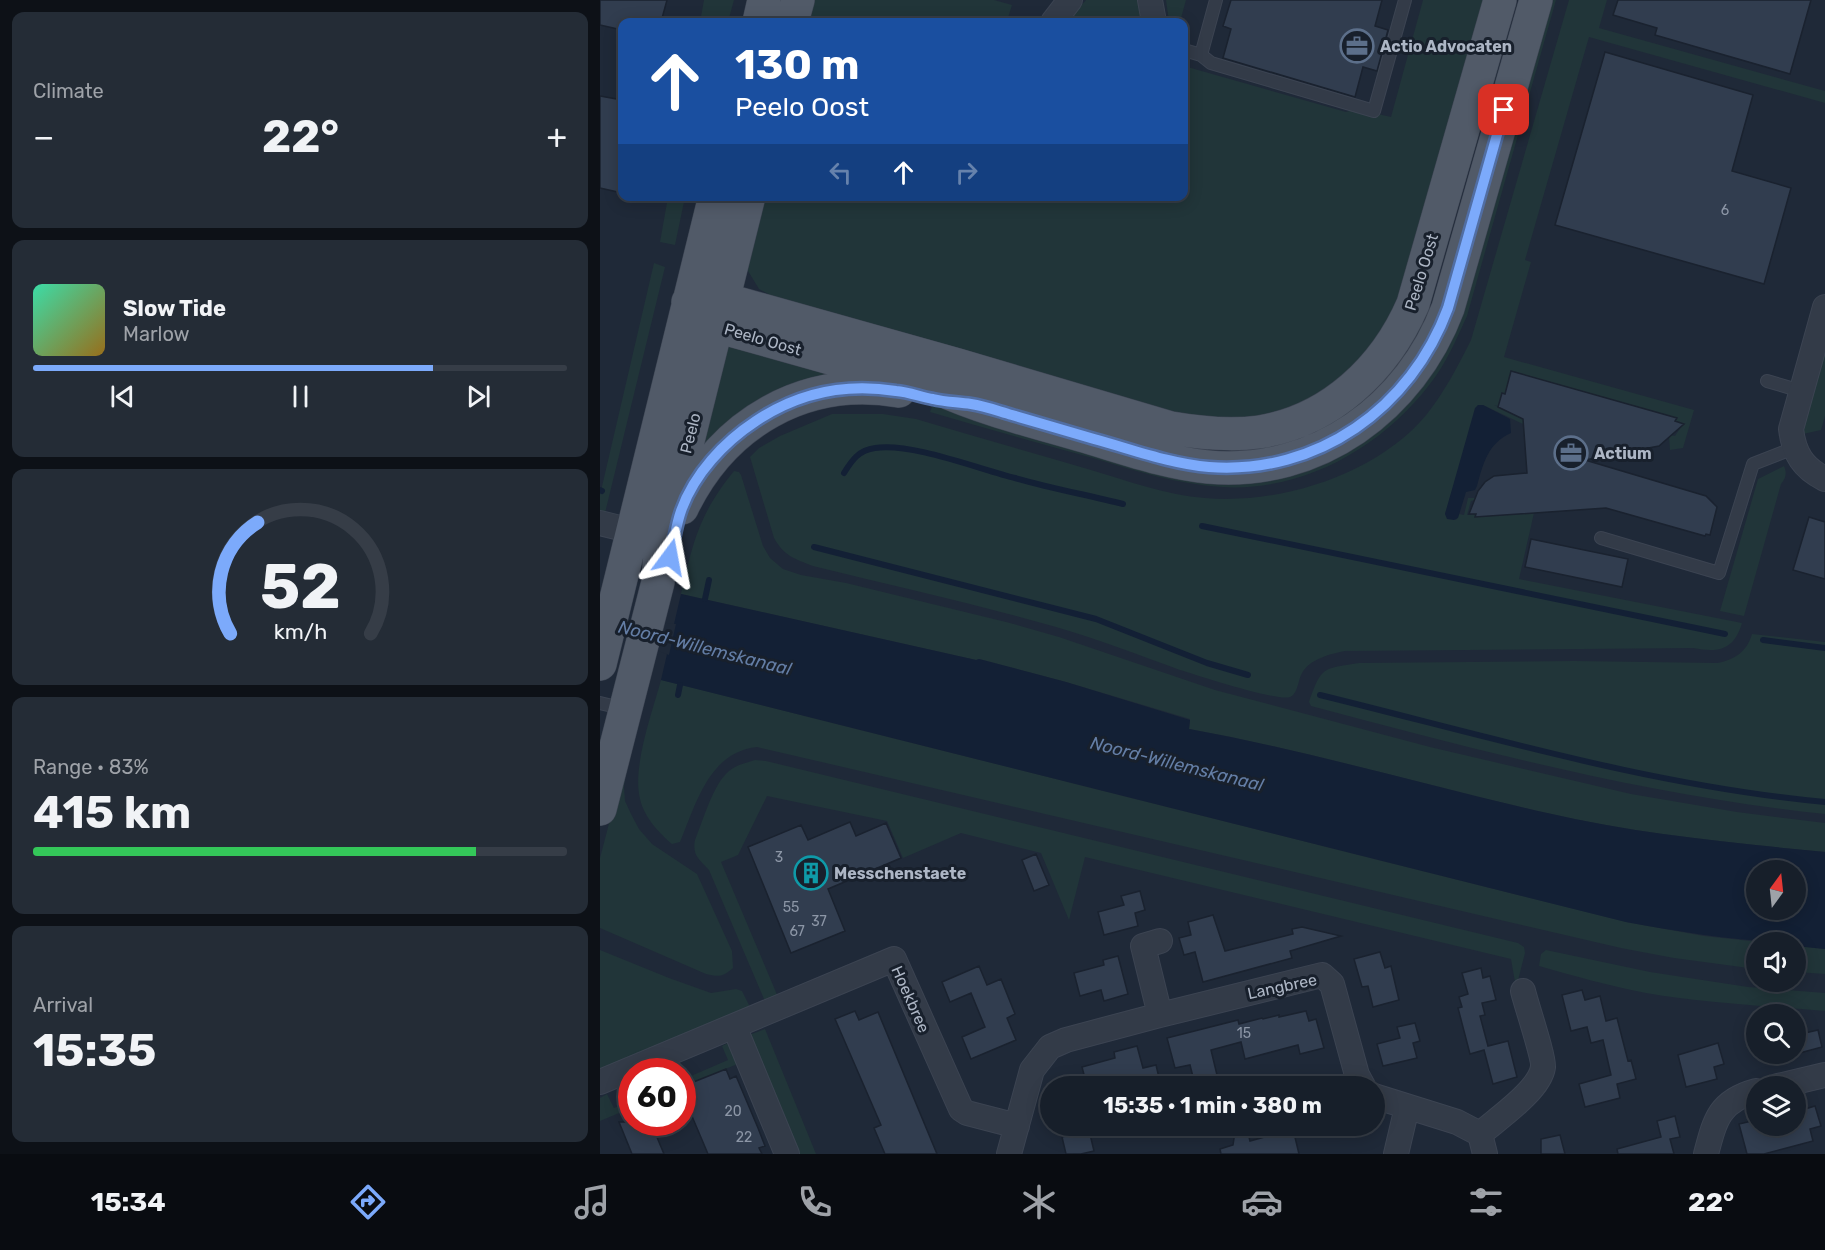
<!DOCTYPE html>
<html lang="en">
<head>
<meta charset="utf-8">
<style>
  :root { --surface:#171f2a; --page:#242c36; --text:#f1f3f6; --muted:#9ea2a8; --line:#363d47; --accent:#7caafb }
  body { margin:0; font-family:Rubik,sans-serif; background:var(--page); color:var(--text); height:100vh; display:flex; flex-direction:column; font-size:22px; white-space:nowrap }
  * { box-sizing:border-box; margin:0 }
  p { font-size:20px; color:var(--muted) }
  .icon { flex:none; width:33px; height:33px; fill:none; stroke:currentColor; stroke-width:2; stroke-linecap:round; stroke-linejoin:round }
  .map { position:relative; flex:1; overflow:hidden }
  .details { display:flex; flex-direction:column; gap:12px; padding:12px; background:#0d1117; width:600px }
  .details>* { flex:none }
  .hud { position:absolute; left:18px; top:18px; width:570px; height:183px; border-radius:12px; box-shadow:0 3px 15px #0003,0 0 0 2px var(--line); background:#1a4fa0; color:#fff; overflow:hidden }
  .needle { width:39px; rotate:15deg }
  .buttons { position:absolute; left:1146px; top:860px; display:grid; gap:12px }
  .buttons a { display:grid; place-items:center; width:60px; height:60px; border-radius:50%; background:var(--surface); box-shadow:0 3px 15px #0003,0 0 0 2px var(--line); font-size:30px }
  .speed { position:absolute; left:18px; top:1058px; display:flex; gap:12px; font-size:30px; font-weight:700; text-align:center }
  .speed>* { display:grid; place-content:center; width:78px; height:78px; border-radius:50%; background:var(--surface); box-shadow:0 3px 15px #0003,0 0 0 2px var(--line); line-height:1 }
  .speed .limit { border:9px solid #d22; background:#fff; color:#111 }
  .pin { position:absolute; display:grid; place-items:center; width:51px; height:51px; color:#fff; margin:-26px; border-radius:12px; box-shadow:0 3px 9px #0006 }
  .me { position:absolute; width:66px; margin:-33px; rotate:13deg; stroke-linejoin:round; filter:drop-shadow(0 0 4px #0008) }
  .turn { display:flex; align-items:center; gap:21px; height:126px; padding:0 18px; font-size:27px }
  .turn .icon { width:78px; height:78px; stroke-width:2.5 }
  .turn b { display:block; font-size:42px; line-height:51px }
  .lanes { display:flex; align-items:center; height:57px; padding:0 18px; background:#0003; justify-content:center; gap:30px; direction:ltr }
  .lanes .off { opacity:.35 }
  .big { font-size:45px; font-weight:700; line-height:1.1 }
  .details .card { flex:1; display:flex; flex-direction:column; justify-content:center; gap:9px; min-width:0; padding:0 21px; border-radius:12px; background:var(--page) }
  .details .dial { align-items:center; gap:0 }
  .dial svg { height:156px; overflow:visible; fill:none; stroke:var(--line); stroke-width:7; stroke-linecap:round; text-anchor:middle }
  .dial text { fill:var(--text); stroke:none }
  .song { display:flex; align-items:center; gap:18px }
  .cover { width:72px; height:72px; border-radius:9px; background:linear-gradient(135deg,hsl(160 70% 55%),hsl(40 70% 35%)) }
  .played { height:6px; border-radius:3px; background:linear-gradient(90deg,var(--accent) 75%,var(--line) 75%) }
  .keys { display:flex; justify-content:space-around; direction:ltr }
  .heat { display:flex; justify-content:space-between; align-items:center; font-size:33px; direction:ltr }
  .charge { height:9px; border-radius:4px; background:linear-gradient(90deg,#34c759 83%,var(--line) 0) }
  .trip { position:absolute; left:440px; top:1076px; width:345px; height:60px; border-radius:30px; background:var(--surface); box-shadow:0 3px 15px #0003,0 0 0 2px var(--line); font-weight:700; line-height:60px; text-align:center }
  .dock { display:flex; height:96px; justify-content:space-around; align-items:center; background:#090c11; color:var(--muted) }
  .dock .icon { width:42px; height:42px }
  .dock .on { color:var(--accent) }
  .dock b { font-size:27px; color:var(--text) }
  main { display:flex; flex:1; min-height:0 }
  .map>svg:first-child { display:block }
  .green { fill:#213539 }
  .water { fill:#132035; fill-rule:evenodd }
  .pier { fill:#1f2938 }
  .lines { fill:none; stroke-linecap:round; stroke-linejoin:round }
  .stream { stroke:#132035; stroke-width:6 }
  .building { fill:#313d4f; stroke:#1a222f; stroke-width:1.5 }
  .service-casing { stroke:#3c4452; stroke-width:14 }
  .minor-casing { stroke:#3c4452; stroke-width:26 }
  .primary-casing { stroke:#3c4452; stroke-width:34 }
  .service { stroke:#333b48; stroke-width:12 }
  .minor { stroke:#333b48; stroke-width:24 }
  .primary { stroke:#515a68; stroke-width:33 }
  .route-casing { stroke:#516ea3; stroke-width:15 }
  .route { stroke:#7caafb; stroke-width:10 }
  .labels { text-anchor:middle; stroke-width:6; stroke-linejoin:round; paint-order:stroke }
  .number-label { font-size:14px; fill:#8c96a6 }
  .poi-label { font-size:16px; font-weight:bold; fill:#adb6c5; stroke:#18202c; text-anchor:start }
  .street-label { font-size:16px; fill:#adb6c5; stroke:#18202c }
  .water-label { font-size:18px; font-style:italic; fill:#647ea6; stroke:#18202c }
</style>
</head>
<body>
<main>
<section class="details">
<div class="card"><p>Climate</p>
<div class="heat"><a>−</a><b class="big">22°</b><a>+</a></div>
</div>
<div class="card">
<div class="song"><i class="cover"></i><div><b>Slow Tide</b><p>Marlow</p></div></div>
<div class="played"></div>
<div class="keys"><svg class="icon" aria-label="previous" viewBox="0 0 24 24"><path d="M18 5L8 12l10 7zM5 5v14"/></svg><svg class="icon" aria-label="pause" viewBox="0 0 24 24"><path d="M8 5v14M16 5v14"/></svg><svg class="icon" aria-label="next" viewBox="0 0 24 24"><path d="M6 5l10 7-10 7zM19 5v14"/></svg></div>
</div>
<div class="card dial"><svg viewBox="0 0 100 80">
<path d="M14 69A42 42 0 1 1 86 69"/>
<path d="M14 69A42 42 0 0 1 28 12" stroke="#7caafb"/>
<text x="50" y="56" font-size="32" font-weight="700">52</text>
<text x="50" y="72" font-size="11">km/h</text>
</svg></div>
<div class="card"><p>Range · 83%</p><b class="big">415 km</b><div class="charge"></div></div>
<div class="card"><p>Arrival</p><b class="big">15:35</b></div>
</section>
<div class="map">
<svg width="1225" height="1154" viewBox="0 0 1225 1154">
  <rect width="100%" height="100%" fill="#1f2938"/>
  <path class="green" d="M 104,0 L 134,0 L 128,22 L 100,22 Z
    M 205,0 L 394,0 L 412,5 L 408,18 L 423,22 L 200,22 Z
    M 486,0 L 539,0 L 542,22 L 467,22 Z
    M 566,0 L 586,0 L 580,22 L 569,22 Z
    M 823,0 L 892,0 L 805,307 L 721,403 L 611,429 L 172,296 L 159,289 L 145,266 L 157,197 L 584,196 L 584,66 L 746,112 L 756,109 L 791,117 Z
    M 950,0 L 956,0 L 867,316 C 856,340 846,364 830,384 C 781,448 703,492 622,487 C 577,484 535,471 493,458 C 439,443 384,428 330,412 L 333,404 L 615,479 L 802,406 Z
    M 969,0 L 1007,0 L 999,28 L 1225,91 L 1225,103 L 989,37 L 925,260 L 931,262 L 904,357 L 1094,410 L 1083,448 L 1070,450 L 1069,437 L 1070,435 L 1075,436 L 1083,424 L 1075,421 L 1077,419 L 1074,417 L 912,371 L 905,394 L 902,394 L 898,406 L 894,405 L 923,419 L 923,424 L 883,405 L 878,405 L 845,514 L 856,520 L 859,514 L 864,515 L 868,498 L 876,498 L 875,500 L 871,501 L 867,515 L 875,514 L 875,517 L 934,513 L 919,579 L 1142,623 C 1134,650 1119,653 1093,648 L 745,651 C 730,654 710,659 702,673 C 698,680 698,694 690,697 C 678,702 597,675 580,670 C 539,655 498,639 456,627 C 376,604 294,586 213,566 C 195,559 184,556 174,538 L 150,457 L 159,448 L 180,436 L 232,414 L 283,414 L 316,419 C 374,436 432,453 491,470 C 528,481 566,495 605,498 C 680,505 778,474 827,414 C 845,391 858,366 871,340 Z
    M 68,197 L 85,197 L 75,245 L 60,242 Z
    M 54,263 L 65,267 L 4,517 L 0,516 L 0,495 Z
    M 121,333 L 261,373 L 86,474 Z
    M 1225,340 L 1225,416 L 1221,430 L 1203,434 L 1203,424 Z
    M 1184,466 C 1187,473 1186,478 1181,484 L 1144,616 L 1120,611 L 1158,479 Z
    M 134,471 L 139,472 L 141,475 L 163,546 L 170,558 L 183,569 L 201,575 L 246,583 L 410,623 L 459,637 L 615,690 L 830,747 L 1031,794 L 1137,812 L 1225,823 L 1225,852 C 1132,843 1038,834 947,813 C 827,786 710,751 589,729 L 590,719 L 466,682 L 379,659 L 376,660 L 81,594 C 93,542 99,514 134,471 Z
    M 1152,634 L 1225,642 L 1225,814 C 1050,796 880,751 711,706 L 709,702 C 722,666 722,669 759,663 L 974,661 L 1117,663 C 1134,660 1147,652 1152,634 Z
    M 61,680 L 1026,922 L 1104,936 L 1160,942 L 1156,942 L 1156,969 L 1074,958 L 1021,948 L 157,747 C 109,752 96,804 80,842 L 72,844 C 59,833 44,817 40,799 C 32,767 52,713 61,680 Z
    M 28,751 L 24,787 L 25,801 L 31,814 L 39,829 L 52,844 L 97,874 L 132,951 L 133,968 C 123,977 119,977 106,974 L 0,928 L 0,858 Z
    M 155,760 L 166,761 L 918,943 L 924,947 L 925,953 L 916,988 L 911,959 L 485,857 L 469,920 L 441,853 L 361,833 L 303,858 L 287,821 L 167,796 L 138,855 L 121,862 L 178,997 L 169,1000 L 164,999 L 109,870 C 99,859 92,855 95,840 C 103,821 113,784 129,771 C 136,765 146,763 155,760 Z
    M 1196,946 L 1225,949 L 1225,974 L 1196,972 Z
    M 0,950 L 69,978 L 111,993 L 136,989 L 142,991 L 151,1009 L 0,1072 Z
    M 946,950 L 1050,972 L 1148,987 L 1225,993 L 1225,1011 C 1165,1006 1105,1003 1046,993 C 1010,986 974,976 939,966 L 941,954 Z
    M 165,1029 L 216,1154 L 196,1154 L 149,1035 Z
    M 128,1043 L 140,1063 L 91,1083 L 91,1076 L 128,1060 L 122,1046 Z
    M 7,1094 L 14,1108 L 31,1101 L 31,1108 L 0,1121 L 0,1098 Z"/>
  <path class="water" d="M 878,405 L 883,405 L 910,419 L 911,433 C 888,443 883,464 877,486 L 875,490 L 866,492 L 858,518 L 854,520 L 847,519 L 845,514 L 875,408 Z
    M 81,594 L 376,660 L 379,659 L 466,682 L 590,720 L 589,729 C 710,751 827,786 947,813 C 1038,834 1132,843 1225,852 L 1225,949 L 1196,946 L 1196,942 C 1138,942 1082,932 1026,922 L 61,680 ZM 1156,870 L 1196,870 L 1196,909 L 1156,909 Z"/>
  <path class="pier" d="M 0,610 L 41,620 L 76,624 L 69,655 L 37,643 L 0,634 Z"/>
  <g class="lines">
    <path class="stream" d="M 244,473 C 252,460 259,450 275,448 C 310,442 379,469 415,478 C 450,488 487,495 523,504
      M 0,490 L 2,491
      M 602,526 L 1125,634
      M 214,547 L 496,619 L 607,663 L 648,675
      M 105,599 L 109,580
      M 1163,640 L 1225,648
      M 78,695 L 80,685
      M 720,695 C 887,736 1053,786 1225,802"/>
  </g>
  <path class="building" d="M 0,0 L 67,0 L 61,22 L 22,22 L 22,30 L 0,25 Z
    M 631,0 L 782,0 L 775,26 L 788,30 L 777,71 L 763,67 L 755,97 L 623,58 L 631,29 L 623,26 Z
    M 1018,0 L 1211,0 L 1190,74 L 1055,35 L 1057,28 L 1013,15 Z
    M 1005,52 L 1153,95 L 1132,171 L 1191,188 L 1164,284 L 955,225 Z
    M 0,96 L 22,100 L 22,193 L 0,188 Z
    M 911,371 L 1077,418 L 1075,421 L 1084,424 L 1059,446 L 985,460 L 1106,496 L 1117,507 L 1110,535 L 1106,534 L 1105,536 L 1006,508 L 875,517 L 876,514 L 869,514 L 878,491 L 885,482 L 894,476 L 927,473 L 923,419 L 898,407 L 902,393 L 905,394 Z
    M 1209,517 L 1225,522 L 1225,579 L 1193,570 Z
    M 931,539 L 1028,559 L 1022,587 L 925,567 Z
    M 250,822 L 256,836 L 286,823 L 301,858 L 228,889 L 245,931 L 191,953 L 148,847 L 201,825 L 208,840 Z
    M 436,854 L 449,885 L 434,891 L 422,860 Z
    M 540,891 L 545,910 L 535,913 L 538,926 L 504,935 L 498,912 L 524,905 L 521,896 Z
    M 613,915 L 625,951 L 693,934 L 692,929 L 702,927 L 741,936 L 690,951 L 692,958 L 603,982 L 595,952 L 584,955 L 579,938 L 591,935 L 588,922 Z
    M 780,952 L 785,968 L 791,966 L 799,1000 L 773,1007 L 768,986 L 762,987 L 754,959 Z
    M 518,956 L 528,994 L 504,1001 L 501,990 L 480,996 L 474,973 L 504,965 L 503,960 Z
    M 379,966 L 387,985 L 401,979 L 415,1014 L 407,1018 L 416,1040 L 371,1059 L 362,1037 L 385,1027 L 371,993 L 350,1002 L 342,982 Z
    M 881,968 L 883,978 L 890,976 L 896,1000 L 882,1003 L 885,1015 L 880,1016 L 888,1046 L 908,1041 L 917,1077 L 893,1084 L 884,1050 L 870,1054 L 858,1008 L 862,1007 L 859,997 L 868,994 L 862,973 Z
    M 982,990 L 985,1000 L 1000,996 L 1006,1021 L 1017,1018 L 1028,1061 L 1031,1060 L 1036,1079 L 1017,1084 L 1020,1098 L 985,1107 L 979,1084 L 1011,1075 L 1003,1040 L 991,1043 L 987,1027 L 971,1031 L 962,995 Z
    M 255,1011 L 259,1020 L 278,1012 L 337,1154 L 285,1154 L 274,1128 L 281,1125 L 235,1019 Z
    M 706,1011 L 709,1021 L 716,1019 L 724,1048 L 700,1054 L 698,1045 L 645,1059 L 641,1042 L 611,1050 L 617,1075 L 594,1081 L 590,1065 L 575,1068 L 567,1038 L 638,1020 L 639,1024 L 662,1018 L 663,1019 L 679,1015 L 679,1017 Z
    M 815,1023 L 820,1041 L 813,1043 L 817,1058 L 783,1066 L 777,1044 L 800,1038 L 797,1027 Z
    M 1218,1030 L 1222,1047 L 1196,1054 L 1196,1035 Z
    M 1118,1043 L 1124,1064 L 1114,1067 L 1117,1079 L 1086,1087 L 1078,1055 Z
    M 537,1046 L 543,1068 L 556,1065 L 561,1086 L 540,1086 L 539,1082 L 521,1086 L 519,1078 L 487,1086 L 482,1067 L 515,1058 L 514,1052 Z
    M 126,1069 L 130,1079 L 136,1076 L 158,1128 L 165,1146 L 159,1148 L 162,1154 L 108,1154 L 94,1121 L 87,1104 L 97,1099 L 91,1083 Z
    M 1202,1095 L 1205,1109 L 1215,1106 L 1221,1126 L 1210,1129 L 1213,1141 L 1164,1154 L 1147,1154 L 1139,1124 L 1156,1120 L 1156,1125 L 1196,1125 L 1196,1097 Z
    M 1075,1116 L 1080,1137 L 1070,1139 L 1074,1154 L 1018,1154 L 1017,1149 L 1061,1137 L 1057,1121 Z
    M 19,1122 L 85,1122 L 56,1135 L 64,1154 L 32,1154 Z
    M 636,1125 L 646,1125 L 650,1141 L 693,1129 L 699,1154 L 621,1154 L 620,1149 L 633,1145 Z
    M 489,1130 L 494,1151 L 481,1154 L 466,1154 L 462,1137 Z
    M 960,1135 L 965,1154 L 941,1154 L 941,1139 Z"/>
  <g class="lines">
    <g class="service-casing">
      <path id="service" d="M 584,50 L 601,55 L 616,0
        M 601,55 L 611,63 L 774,111 L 805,0
        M 1167,381 L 1201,391
        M 1001,538 L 1119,573 L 1153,464 L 1194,448
        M 0,703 L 25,709"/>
    </g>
    <g class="minor-casing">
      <path id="minor" d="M 550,0 L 554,22
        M 453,22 L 470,0
        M 1225,307 L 1191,429 C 1194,454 1203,468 1225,479
        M 0,523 L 32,531
        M 560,1015 L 543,946 L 560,941
        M 134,1026 L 187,1154
        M 0,1082 L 294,959 L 361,1109 L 367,1113 L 417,1126
        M 1178,1086 L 1225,1075
        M 774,1096 L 857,1122 L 880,1134 L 885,1154
        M 880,1134 C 897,1119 940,1090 943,1067 C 944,1057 926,1004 923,991
        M 409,1154 L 432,1070 L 450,1047 L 466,1040 L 560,1015 L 722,975 L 732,984 L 757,1075 L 763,1086
        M 796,1154 L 807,1107
        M 1106,1154 C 1115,1120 1119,1101 1156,1091"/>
    </g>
    <g class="primary-casing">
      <path id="primary" d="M 159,22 L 164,0
        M 192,22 L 198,0
        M 88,302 L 116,326 L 337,388 C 383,409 432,421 480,435 C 522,447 565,463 608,467 C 717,477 811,407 848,308 L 936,0
        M 88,302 L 123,299 L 358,365 L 571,428 C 600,433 629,436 659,432 C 730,421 785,369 813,304 L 900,0
        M 82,508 C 123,423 204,375 299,391
        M 0,664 L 115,196
        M 0,809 L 58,582 L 60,553 L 149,196"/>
    </g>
    <use href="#service" class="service"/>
    <use href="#minor" class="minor"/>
    <use href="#primary" class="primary"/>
  </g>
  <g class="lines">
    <g class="route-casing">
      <path id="route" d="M 70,557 C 74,542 76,525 81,511 C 94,474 124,442 156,421 C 198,393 246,383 296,391 C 309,392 321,397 333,399 C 345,402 358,402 371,404 C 385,406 398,411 412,415 C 439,423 467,431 494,439 C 531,449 571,464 609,467 C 718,475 811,408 848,308 L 904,110"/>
    </g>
    <use href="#route" class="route"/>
  </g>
  <defs>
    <g id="office-ring" transform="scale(1.725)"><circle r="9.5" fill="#18202c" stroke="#5c6f8a" stroke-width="1.5"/><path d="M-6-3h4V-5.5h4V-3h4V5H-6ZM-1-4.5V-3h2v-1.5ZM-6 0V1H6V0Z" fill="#5c6f8a"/></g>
    <g id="building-ring" transform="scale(1.725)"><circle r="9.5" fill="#18202c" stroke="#0f9aa8" stroke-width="1.5"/><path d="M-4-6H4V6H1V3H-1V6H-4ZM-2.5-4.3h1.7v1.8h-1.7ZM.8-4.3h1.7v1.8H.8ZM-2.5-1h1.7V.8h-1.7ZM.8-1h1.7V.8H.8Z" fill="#0f9aa8"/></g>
  </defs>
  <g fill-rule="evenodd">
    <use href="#office-ring" x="757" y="46"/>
    <use href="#office-ring" x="971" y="453"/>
    <use href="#building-ring" x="211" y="873"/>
  </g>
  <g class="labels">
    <g class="number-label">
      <text x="1125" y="215">6</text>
      <text x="179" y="862">3</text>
      <text x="191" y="912">55</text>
      <text x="219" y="926">37</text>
      <text x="197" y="936">67</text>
      <text x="644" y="1038">15</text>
      <text x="133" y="1116">20</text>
      <text x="144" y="1142">22</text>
    </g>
    <g class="poi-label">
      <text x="780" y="52">Actio Advocaten</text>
      <text x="994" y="459">Actium</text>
      <text x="234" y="879">Messchenstaete</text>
    </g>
    <g class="street-label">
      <text transform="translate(821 272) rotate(-73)" y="6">Peelo Oost</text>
      <text transform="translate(163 339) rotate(16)" y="6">Peelo Oost</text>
      <text transform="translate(90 433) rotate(-76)" y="6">Peelo</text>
      <text transform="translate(682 986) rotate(-12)" y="6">Langbree</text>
      <text transform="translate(311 999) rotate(66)" y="6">Hoekbree</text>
    </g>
    <g class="water-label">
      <text transform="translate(105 648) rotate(14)" y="6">Noord-Willemskanaal</text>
      <text transform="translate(577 764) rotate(14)" y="6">Noord-Willemskanaal</text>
    </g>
  </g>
</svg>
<div class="buttons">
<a><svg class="needle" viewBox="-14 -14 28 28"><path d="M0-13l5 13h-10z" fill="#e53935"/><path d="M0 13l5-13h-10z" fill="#9ea2a8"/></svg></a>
<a><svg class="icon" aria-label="sound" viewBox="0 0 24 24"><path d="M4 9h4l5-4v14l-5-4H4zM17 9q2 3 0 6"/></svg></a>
<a><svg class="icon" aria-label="search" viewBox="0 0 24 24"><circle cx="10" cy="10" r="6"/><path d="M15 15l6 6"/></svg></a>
<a><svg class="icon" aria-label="layers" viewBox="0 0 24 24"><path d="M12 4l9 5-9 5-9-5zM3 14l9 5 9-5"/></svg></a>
</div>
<div class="speed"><div class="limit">60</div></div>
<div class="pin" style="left:904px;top:110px;background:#d93025"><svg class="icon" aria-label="arrive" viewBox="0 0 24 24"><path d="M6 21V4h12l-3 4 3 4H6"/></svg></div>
<svg class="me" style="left:70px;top:557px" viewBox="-20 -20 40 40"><path d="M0-17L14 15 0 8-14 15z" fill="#7caafb" stroke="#fff" stroke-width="4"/></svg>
<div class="trip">15:35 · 1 min · 380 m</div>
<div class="hud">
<div class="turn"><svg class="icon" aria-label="ahead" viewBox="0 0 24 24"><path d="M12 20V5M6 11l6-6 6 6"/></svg><div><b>130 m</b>Peelo Oost</div></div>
<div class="lanes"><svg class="icon off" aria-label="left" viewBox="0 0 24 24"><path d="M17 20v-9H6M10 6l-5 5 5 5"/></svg><svg class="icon" aria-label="ahead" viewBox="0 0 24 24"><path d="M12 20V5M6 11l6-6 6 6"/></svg><svg class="icon off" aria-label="right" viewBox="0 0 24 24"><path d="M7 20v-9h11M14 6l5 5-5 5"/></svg></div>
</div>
</div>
</main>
<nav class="dock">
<b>15:34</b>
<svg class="icon on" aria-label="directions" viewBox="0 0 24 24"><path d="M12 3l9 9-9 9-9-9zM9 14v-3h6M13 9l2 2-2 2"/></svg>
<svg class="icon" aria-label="music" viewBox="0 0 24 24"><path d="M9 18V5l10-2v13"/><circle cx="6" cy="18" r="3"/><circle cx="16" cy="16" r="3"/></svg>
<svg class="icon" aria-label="phone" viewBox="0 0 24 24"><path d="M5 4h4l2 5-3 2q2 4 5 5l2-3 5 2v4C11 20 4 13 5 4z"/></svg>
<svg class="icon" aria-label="climate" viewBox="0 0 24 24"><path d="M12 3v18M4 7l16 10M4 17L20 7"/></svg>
<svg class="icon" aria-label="car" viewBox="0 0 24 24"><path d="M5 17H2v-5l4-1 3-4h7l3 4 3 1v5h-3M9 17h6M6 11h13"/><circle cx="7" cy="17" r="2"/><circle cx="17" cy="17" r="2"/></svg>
<svg class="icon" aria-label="filters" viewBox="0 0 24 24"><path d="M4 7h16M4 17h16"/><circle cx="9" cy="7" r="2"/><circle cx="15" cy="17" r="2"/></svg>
<b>22°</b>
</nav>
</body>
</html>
